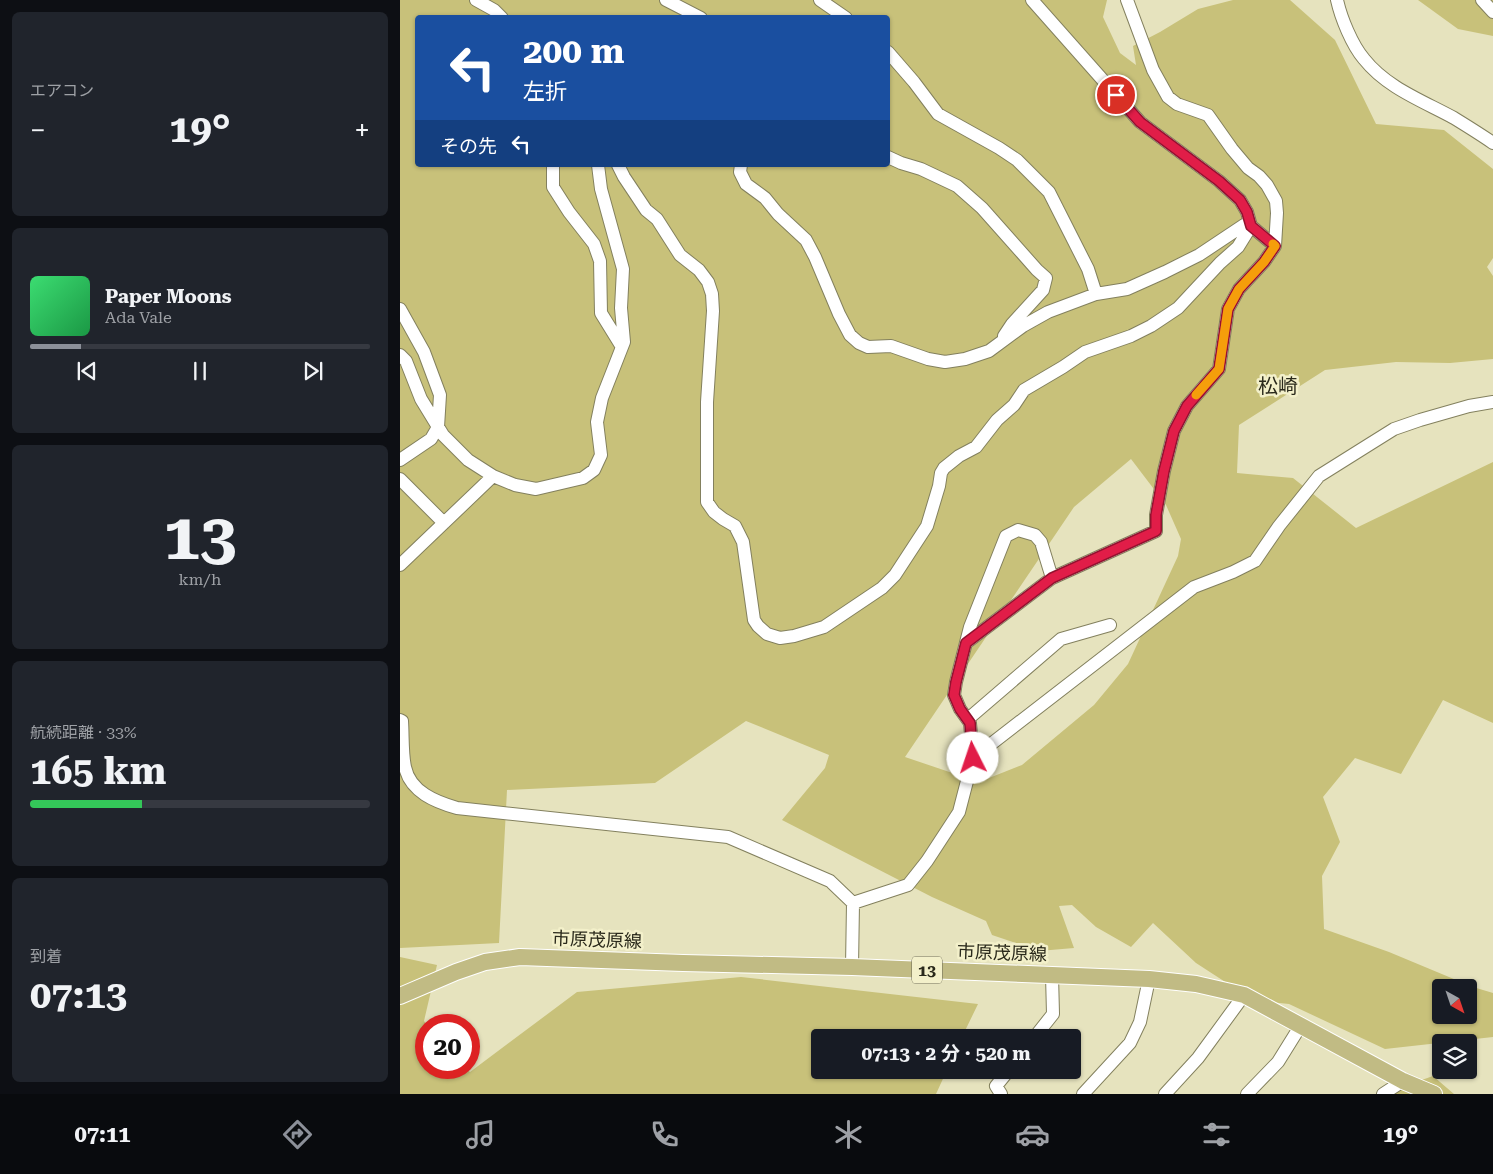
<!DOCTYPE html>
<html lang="ja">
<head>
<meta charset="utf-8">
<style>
  :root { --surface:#171b24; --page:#20242c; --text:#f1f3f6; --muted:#9ea1a6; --line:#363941; --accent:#8c9099 }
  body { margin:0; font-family:"Roboto Serif","Noto Sans JP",serif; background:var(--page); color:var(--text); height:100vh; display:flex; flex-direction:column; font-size:19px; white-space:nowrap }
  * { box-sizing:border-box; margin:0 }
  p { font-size:16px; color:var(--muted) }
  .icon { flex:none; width:28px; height:28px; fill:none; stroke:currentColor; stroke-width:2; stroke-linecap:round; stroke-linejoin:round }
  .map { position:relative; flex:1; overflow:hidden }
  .sheet { display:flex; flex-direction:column; gap:12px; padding:12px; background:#0d0f14; width:400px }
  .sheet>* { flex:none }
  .hud { position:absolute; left:15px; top:15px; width:475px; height:152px; border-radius:5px; box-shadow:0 1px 4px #0004; background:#1a4fa0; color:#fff; overflow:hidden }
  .needle { width:32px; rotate:140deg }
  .fabs { position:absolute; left:1032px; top:979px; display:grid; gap:10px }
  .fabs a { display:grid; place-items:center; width:45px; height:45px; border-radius:5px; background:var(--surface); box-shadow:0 1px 4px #0004; font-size:25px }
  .speed { position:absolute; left:15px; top:1014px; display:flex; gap:10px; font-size:25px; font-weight:700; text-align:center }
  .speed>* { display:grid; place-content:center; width:65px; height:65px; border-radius:50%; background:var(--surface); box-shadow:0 1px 4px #0004; line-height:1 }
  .speed .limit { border:8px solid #d22; background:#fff; color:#111 }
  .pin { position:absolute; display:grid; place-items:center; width:42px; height:42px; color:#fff; margin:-21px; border:2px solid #fff; border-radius:50%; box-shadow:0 1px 5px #0007 }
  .me { position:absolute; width:55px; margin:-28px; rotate:356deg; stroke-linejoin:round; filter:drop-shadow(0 0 4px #0008) }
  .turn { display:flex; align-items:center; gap:18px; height:105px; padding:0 25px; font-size:22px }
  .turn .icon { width:65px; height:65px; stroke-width:2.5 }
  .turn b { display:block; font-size:35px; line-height:42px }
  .then { display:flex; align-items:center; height:48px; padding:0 25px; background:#0003; gap:10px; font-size:19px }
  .big { font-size:38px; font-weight:700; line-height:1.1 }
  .sheet .tile { flex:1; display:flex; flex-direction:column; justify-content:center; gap:8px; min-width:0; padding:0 18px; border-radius:8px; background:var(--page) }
  .sheet .dial { align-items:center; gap:0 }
  .dial b { font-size:65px; line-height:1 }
  .song { display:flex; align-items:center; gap:15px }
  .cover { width:60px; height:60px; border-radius:8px; background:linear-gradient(135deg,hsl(140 70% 55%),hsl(140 70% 35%)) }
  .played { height:5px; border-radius:2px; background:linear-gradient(90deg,var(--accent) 15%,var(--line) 15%) }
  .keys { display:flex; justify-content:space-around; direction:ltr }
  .heat { display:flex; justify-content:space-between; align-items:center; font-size:28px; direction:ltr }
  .charge { height:8px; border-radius:4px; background:linear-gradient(90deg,#34c759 33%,var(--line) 0) }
  .trip { position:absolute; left:411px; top:1029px; width:270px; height:50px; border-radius:5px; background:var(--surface); box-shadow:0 1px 4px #0004; font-weight:700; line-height:50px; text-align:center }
  .dock { display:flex; height:80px; justify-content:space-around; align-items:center; background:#090b0e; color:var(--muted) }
  .dock .icon { width:35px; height:35px }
  .dock .selected { color:var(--accent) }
  .dock b { font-size:22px; color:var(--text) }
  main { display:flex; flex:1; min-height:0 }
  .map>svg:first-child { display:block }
  .green { fill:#c8c17a; fill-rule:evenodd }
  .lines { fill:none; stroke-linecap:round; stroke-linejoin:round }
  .minor-casing { stroke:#83805e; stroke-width:14 }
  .major-casing { stroke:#fff; stroke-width:18 }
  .minor { stroke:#fff; stroke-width:12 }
  .major { stroke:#c1bb84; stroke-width:16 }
  .route-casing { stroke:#92132f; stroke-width:12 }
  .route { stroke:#e11d48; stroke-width:9 }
  .slow { stroke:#f59e0b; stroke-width:9 }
  .labels { text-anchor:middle; stroke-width:5; stroke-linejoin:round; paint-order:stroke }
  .shield { fill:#f3f0ca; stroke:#666550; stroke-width:1 }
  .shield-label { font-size:16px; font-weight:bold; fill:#2a291b }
  .street-label { font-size:18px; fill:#2a291b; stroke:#f3f0ca }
  .quarter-label { font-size:20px; fill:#2a291b; stroke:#f3f0ca }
</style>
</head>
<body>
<main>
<section class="sheet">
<div class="tile"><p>エアコン</p>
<div class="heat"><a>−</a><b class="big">19°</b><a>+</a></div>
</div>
<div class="tile">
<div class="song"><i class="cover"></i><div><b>Paper Moons</b><p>Ada Vale</p></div></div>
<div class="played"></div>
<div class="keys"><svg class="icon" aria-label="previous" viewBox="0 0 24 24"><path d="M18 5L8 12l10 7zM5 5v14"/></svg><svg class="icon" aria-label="pause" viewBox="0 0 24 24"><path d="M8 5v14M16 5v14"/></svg><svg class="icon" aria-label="next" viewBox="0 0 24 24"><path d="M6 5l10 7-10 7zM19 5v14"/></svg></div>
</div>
<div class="tile dial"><b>13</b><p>km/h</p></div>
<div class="tile"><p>航続距離 · 33%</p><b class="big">165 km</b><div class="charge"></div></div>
<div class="tile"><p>到着</p><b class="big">07:13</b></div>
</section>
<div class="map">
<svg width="1093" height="1094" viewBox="0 0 1093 1094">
  <rect width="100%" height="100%" fill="#e6e3be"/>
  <path class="green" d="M 0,0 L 707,0 L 703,17 L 720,53 L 736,65 L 733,46 L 760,32 L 798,9 L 833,0 L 890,0 L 935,40 L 976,124 L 1044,130 L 1093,169 L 1093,258 L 1087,267 L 1093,276 L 1093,359 L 1050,363 L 996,362 L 925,370 L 839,425 L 837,473 L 893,478 L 956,528 L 1093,462 L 1093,723 L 1043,700 L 1001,774 L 955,758 L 923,797 L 940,842 L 922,876 L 924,929 L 989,952 L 1073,987 L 1093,993 L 1093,1037 L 985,1049 L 889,1004 L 853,1000 L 796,963 L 753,923 L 731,947 L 696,927 L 672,905 L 659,906 L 674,948 L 639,951 L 592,935 L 586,921 L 532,897 L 382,820 L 425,768 L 429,755 L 346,721 L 255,783 L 107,790 L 99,943 L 0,948 ZM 18,18 L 488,18 L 488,165 L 18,165 ZM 731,459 L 766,505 L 781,539 L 778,556 L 728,664 L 694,705 L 622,765 L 579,782 L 505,757 L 674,507 ZM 1041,988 L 1069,988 L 1069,1015 L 1041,1015 Z
    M 1018,0 L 1093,0 L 1093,36 L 1058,29 Z
    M 0,957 L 37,965 L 24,1021 L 27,1025 L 26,1068 L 65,1068 L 70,1072 L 177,992 L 341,977 L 578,1004 L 562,1037 L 420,1038 L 420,1070 L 547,1070 L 536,1094 L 0,1094 Z
    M 1033,1076 L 1054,1094 L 982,1094 Z"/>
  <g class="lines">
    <g class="minor-casing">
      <path id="minor" d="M 76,0 L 94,10 L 102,18
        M 266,0 L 301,18
        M 420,0 L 446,18
        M 727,0 L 753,70 L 768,97 L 777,104 L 808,115 L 832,149 L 848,168 L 859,176 L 867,185 L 876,201 L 877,213 L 875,246
        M 937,0 C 941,18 952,45 964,59 C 987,88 1023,101 1054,118 C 1067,126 1080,134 1093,143
        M 1082,0 L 1093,12
        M 488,52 L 514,82 L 538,114 L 599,148 L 617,160 L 649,192 L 688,269 L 696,294
        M 488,157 L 501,163 L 521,169 L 557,186 L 582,208 L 637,270 L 646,278 L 643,290 L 612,324 L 604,336
        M 153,165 L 153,187 L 169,212 L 194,244 L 200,261 L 201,313 L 222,347
        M 218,165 L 224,177 L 246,210 L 257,219 L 280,255 L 299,270 L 308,282 L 312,294 L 313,311 L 307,402 L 307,502 L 314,512 L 323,519 L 335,526 L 343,542 L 354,620 L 358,626 L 367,634 L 380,638 L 394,636 L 424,627 L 482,588 L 495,575 L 527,526 L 539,486 L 541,473 L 544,468 L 559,456 L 576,447 L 597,420 L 614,405 L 624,390 L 663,367 L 685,352 L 731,336 L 751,326 L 778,308 L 820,263 L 838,247 L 851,226 L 847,212 L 840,200 L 819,181 L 740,122 L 632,0
        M 341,165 L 340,172 L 346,184 L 365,198 L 378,214 L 406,240 L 415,257 L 439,314 L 450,335 L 459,343 L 468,347 L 491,346 L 528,359 L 545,362 L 565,359 L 589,351 L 623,326 L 648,312 L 696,294 L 727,289 L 765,272 L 799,255 L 844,225 L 851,226 L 875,246 L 864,262 L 839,289 L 828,309 L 819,369 L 787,406 L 774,431 L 764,471 L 756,515 L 756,531 L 652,578 L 641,542 L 635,535 L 618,530 L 606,536 L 570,627 L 556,682 L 554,695 L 560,709 L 570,723 L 573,758 L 559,812 L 527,861 L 508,885 L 453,903
        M 0,309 L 24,352 L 40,395 L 38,427 L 31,439 L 0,460
        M 0,355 L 6,361 L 21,399 L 43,435 L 68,460 L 93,476 L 115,485 L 136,489 L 183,478 L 194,470 L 201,455 L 197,422 L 202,398 L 224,342 L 221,308 L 223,269 L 201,189 L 198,165
        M 0,479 L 44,523
        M 0,565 L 93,476
        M 566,643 L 652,578
        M 568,719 L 661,639 L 710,625
        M 0,720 L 2,721 C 3,736 2,753 5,767 C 10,792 36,802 57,808 L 328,837 L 430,881 L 453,903 L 452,967
        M 573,758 L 794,587 L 833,572 L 855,561 L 879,526 L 919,476 L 970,444 L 994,429 L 1020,420 L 1069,406 L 1093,402
        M 634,1038 L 653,1014 L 652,975
        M 601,1094 L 596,1086 L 609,1070
        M 683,1094 L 730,1043 L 740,1022 L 749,979
        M 765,1094 L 798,1058 L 844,995
        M 847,1094 L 878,1062 L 901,1025
        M 983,1094 L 1003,1081"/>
    </g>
    <g class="major-casing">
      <path id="major" d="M 0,996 L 56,972 L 85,962 L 120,957 L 283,963 L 452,967 L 749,979 L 796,984 L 844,995 L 1003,1081 L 1034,1094"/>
    </g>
    <use href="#minor" class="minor"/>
    <use href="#major" class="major"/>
  </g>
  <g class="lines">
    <g class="route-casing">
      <path id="route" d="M 573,758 L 570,723 L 560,709 L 554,695 L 556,682 L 566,643 L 652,578 L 756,531 L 756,515 L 764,471 L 774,431 L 787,406 L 819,369 L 828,309 L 839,289 L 864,262 L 875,246 L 851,226 L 847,212 L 840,200 L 819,181 L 740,122 L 716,95"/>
    </g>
    <use href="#route" class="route"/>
    <path class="slow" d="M 796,395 L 819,369 L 828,309 L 839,289 L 864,262 L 875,246 L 873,244"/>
  </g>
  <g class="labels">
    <rect class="shield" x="512" y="956.5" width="30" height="27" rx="4"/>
    <g class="shield-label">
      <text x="527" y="976">13</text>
    </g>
    <g class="street-label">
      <text transform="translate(197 940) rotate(2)" y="6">市原茂原線</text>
      <text transform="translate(602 953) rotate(2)" y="6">市原茂原線</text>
    </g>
    <g class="quarter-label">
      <text x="878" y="393">松崎</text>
    </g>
  </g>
</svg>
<div class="fabs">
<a><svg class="needle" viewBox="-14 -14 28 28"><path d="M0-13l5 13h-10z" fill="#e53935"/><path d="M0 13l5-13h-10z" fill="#9ea1a6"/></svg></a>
<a><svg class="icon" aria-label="layers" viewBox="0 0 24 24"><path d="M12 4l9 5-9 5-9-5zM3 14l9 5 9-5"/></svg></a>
</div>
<div class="speed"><div class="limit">20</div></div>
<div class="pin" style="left:716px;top:95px;background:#d93025"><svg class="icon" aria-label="arrive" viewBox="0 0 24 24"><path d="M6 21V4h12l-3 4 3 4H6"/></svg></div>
<svg class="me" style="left:573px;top:758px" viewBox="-20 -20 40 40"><circle r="19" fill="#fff"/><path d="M0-13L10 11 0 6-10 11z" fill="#e11d48"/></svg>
<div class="trip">07:13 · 2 分 · 520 m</div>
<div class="hud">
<div class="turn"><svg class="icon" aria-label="left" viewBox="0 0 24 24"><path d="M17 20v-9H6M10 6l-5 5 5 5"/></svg><div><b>200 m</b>左折</div></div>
<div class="then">その先<svg class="icon" aria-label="left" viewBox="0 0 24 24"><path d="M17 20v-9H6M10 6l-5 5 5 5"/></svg></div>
</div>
</div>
</main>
<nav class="dock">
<b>07:11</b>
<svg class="icon selected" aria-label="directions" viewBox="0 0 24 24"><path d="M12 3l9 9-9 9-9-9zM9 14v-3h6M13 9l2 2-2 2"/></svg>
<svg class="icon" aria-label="music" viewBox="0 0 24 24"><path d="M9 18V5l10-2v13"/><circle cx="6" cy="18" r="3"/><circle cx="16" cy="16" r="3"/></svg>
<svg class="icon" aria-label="phone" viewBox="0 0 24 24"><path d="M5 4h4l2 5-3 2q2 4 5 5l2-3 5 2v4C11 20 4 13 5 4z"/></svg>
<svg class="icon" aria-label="climate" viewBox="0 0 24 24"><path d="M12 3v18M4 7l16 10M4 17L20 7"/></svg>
<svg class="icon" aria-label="car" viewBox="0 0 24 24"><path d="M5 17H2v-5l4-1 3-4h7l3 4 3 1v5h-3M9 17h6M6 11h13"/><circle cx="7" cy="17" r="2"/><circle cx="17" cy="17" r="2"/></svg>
<svg class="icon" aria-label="filters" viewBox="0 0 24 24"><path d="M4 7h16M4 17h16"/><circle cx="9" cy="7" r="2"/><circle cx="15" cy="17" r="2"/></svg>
<b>19°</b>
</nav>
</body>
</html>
